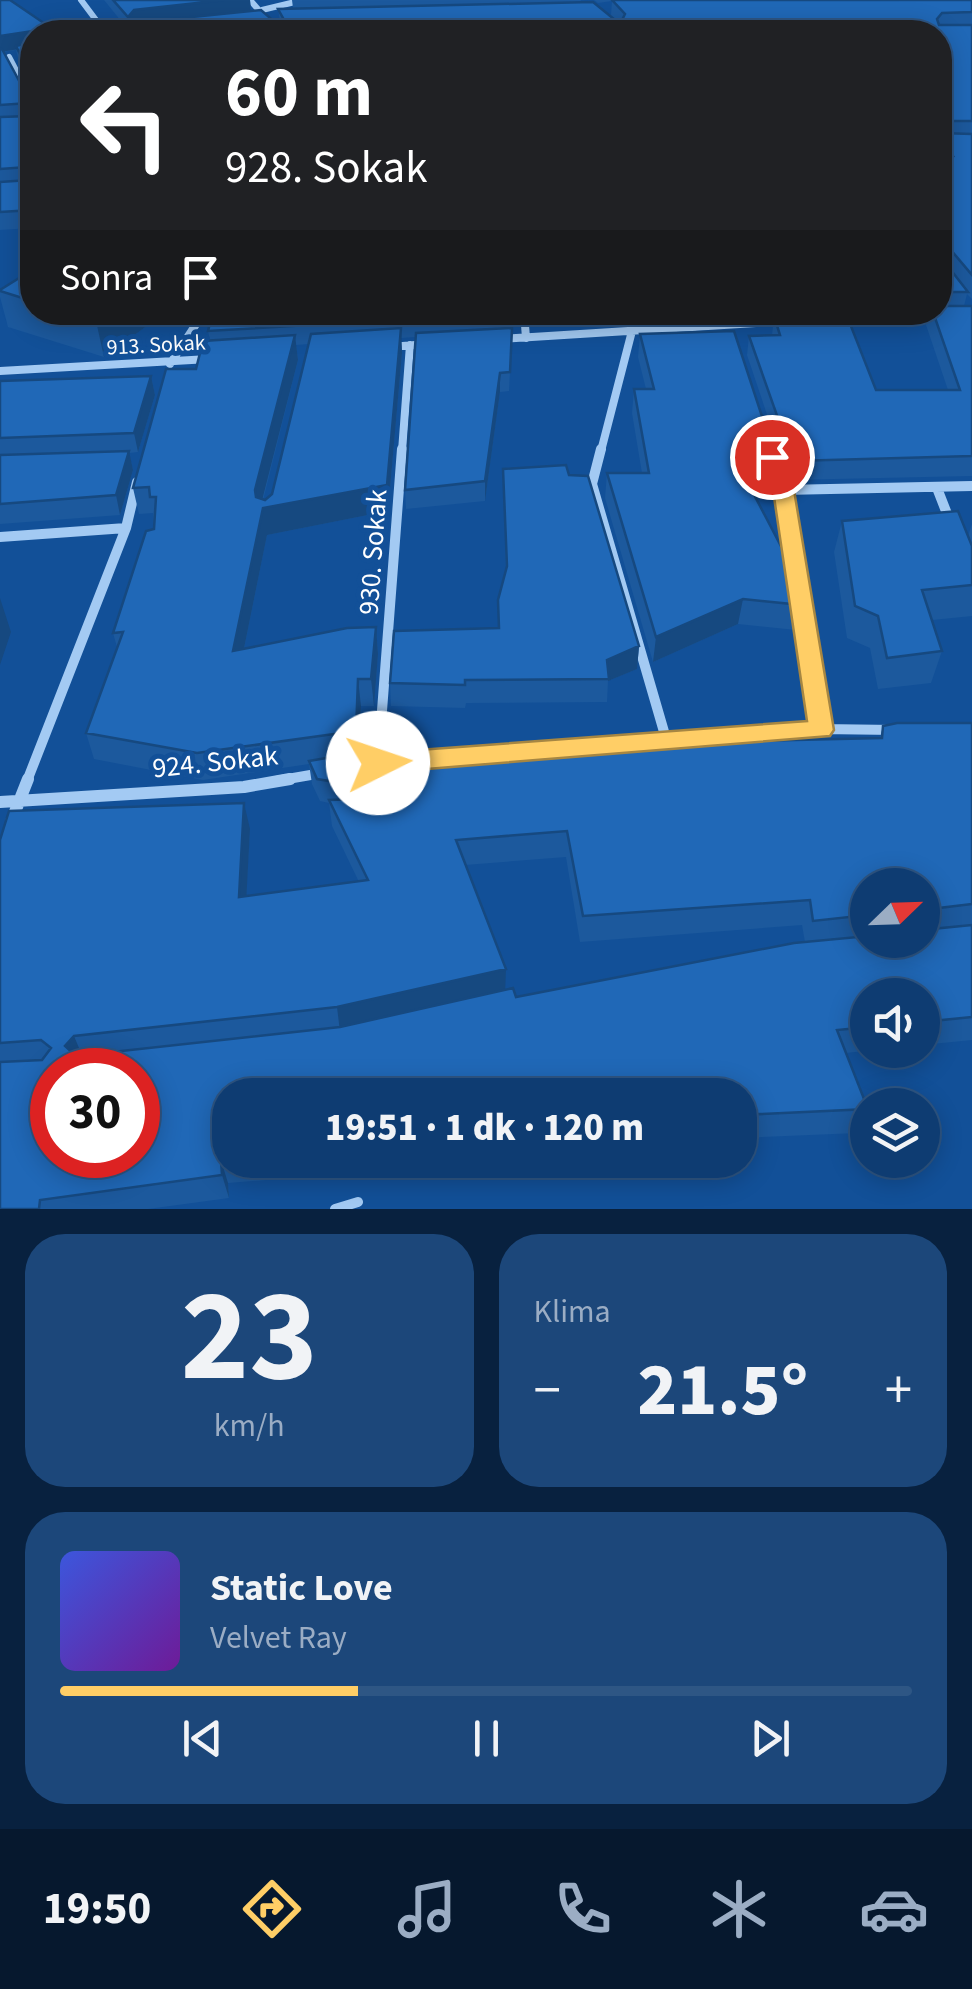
<!DOCTYPE html>
<html lang="tr">
<head>
<meta charset="utf-8">
<style>
  :root { --surface:#0e3c72; --page:#1c477a; --text:#f1f3f6; --muted:#9badc4; --line:#2e5684; --accent:#ffce66 }
  body { margin:0; font-family:"Source Sans 3",sans-serif; background:var(--page); color:var(--text); height:100vh; display:flex; flex-direction:column; font-size:38px; white-space:nowrap }
  * { box-sizing:border-box; margin:0 }
  p { font-size:32px; color:var(--muted) }
  .icon { flex:none; width:55px; height:55px; fill:none; stroke:currentColor; stroke-width:2; stroke-linecap:round; stroke-linejoin:round }
  .map { position:relative; height:1209px; overflow:hidden }
  .details { display:flex; flex-direction:column; gap:25px; padding:25px; background:#08213f; flex:1 }
  .details>* { flex:none }
  .top-card { position:absolute; left:20px; top:20px; width:932px; height:305px; border-radius:40px; box-shadow:0 5px 25px #0003,0 0 0 2px var(--line); background:#202124; color:#fff; overflow:hidden }
  .needle { width:65px; rotate:67deg }
  .controls { position:absolute; left:850px; top:868px; display:grid; gap:20px }
  .controls a { display:grid; place-items:center; width:90px; height:90px; border-radius:50%; background:var(--surface); box-shadow:0 5px 25px #0003,0 0 0 2px var(--line); font-size:50px }
  .speed { position:absolute; left:30px; top:1048px; display:flex; gap:20px; font-size:50px; font-weight:700; text-align:center }
  .speed>* { display:grid; place-content:center; width:130px; height:130px; border-radius:50%; background:var(--surface); box-shadow:0 5px 25px #0003,0 0 0 2px var(--line); line-height:1 }
  .speed .limit { border:15px solid #d22; background:#fff; color:#111 }
  .pin { position:absolute; display:grid; place-items:center; width:85px; height:85px; color:#fff; margin:-42px; border:5px solid #fff; border-radius:50%; box-shadow:0 2px 10px #0007 }
  .me { position:absolute; width:110px; margin:-55px; rotate:86deg; stroke-linejoin:round; filter:drop-shadow(0 0 8px #0008) }
  .turn { display:flex; align-items:center; gap:35px; height:210px; padding:0 40px; font-size:45px }
  .turn .icon { width:130px; height:130px; stroke-width:2.5 }
  .turn b { display:block; font-size:70px; line-height:85px }
  .then { display:flex; align-items:center; height:95px; padding:0 40px; background:#0003; gap:20px; font-size:38px }
  .big { font-size:75px; font-weight:800; line-height:1.1 }
  .details .card { flex:1; display:flex; flex-direction:column; justify-content:center; gap:15px; min-width:0; padding:0 35px; border-radius:40px; background:var(--page) }
  .details .dial { align-items:center; gap:0 }
  .dial b { font-size:130px; line-height:1 }
  .song { display:flex; align-items:center; gap:30px }
  .cover { width:120px; height:120px; border-radius:15px; background:linear-gradient(135deg,hsl(230 70% 55%),hsl(280 70% 35%)) }
  .played { height:10px; border-radius:5px; background:linear-gradient(90deg,var(--accent) 35%,var(--line) 35%) }
  .keys { display:flex; justify-content:space-around; direction:ltr }
  .heat { display:flex; justify-content:space-between; align-items:center; font-size:55px; direction:ltr }
  .details .tiles { flex:1; display:grid; gap:25px; grid-template-columns:1fr 1fr }
  .card:last-child { grid-column:span 2 }
  .trip { position:absolute; left:212px; top:1078px; width:545px; height:100px; border-radius:40px; background:var(--surface); box-shadow:0 5px 25px #0003,0 0 0 2px var(--line); font-weight:800; line-height:100px; text-align:center }
  .tabs { display:flex; height:160px; justify-content:space-around; align-items:center; background:#06182e; color:var(--muted) }
  .tabs .icon { width:70px; height:70px }
  .tabs .selected { color:var(--accent) }
  .tabs b { font-size:45px; color:var(--text) }
  .map>svg:first-child { display:block }
  .lines { fill:none; stroke-linecap:round; stroke-linejoin:round }
  .lane { stroke:#a3caf3; stroke-width:10 }
  .street-far3 { stroke:#a3caf3; stroke-width:6 }
  .street-far2 { stroke:#a3caf3; stroke-width:8 }
  .street-far1 { stroke:#a3caf3; stroke-width:10 }
  .street { stroke:#a3caf3; stroke-width:12 }
  .wall { fill:#1c599d; fill-rule:evenodd }
  .shaded-wall { fill:#164980 }
  .building { fill:#2068b7; stroke:#164980; stroke-width:2.5; fill-rule:evenodd }
  .route { fill:#ffce66; stroke:#a68642; stroke-width:2.5 }
  .labels { text-anchor:middle; stroke-width:10; stroke-linejoin:round; paint-order:stroke }
  .far-street-label { font-size:22px; fill:#fff; stroke:#125098 }
  .street-label { font-size:28px; fill:#fff; stroke:#125098 }
</style>
</head>
<body>
<div class="map">
<svg width="972" height="1209" viewBox="0 0 972 1209">
  <rect width="100%" height="100%" fill="#125098"/>
  <g class="lines">
    <path class="lane" d="M 335,1209 L 358,1202"/>
    <path class="street-far3" d="M 81,0 L 105,32
      M 250,0 L 278,32
      M 262,10 L 303,0
      M 9,57 L 32,101"/>
    <path class="street-far2" d="M 524,312 L 526,338
      M 834,318 L 937,317
      M 500,339 L 787,321
      M 390,347 L 428,344
      M 170,364 L 204,312
      M 0,371 L 209,359
      M 402,451 L 410,345
      M 601,451 L 632,331"/>
    <path class="street-far1" d="M 601,449 L 592,484 L 667,742
      M 770,450 L 783,490 L 821,729
      M 937,488 L 951,524
      M 783,490 L 972,486
      M 0,537 L 126,528
      M 633,744 L 821,729 L 895,730
      M 378,763 L 402,449
      M 27,781 L 126,528 L 137,482
      M 276,781 L 322,773"/>
    <path class="street" d="M 0,802 L 244,787 L 290,779
      M 11,822 L 28,779"/>
  </g>
  <path class="wall" d="M 0,0 L 32,32 L 32,87 L 19,62 L 16,50 L 3,52 L 24,90 L 32,89 L 32,228 L 0,230 Z
    M 104,0 L 250,0 L 251,11 L 277,24 L 280,21 L 278,9 L 293,8 L 292,0 L 581,0 L 580,2 L 611,15 L 612,1 L 598,3 L 594,0 L 972,0 L 972,299 L 967,294 L 964,306 L 972,306 L 972,476 L 789,480 L 747,355 L 749,336 L 772,335 L 774,316 L 876,390 L 948,390 L 926,325 L 929,312 L 940,312 L 940,32 L 134,32 L 134,28 L 130,32 Z
    M 32,270 L 32,312 L 166,312 L 104,357 L 8,327 L 0,297 L 0,290 Z
    M 515,312 L 513,314 L 512,331 L 509,391 L 500,392 L 485,501 L 406,509 L 405,490 L 416,337 L 401,338 L 402,353 L 388,511 L 267,535 L 244,649 L 376,627 L 378,654 L 374,706 L 361,706 L 358,758 L 356,758 L 358,775 L 357,799 L 880,738 L 883,726 L 972,723 L 972,1040 L 922,1045 L 922,995 L 868,995 L 868,1050 L 874,1050 L 846,1053 L 868,1109 L 858,1133 L 740,1138 L 740,1095 L 230,1095 L 230,1160 L 450,1160 L 450,1176 L 318,1176 L 228,1183 L 229,1198 L 148,1209 L 0,1209 L 0,840 L 250,829 L 246,896 L 359,882 L 332,826 L 329,803 L 320,801 L 312,784 L 309,764 L 203,780 L 94,759 L 86,733 L 117,647 L 113,633 L 154,529 L 153,513 L 139,514 L 133,488 L 210,340 L 208,331 ZM 309,344 L 272,494 L 265,500 L 263,500 L 298,360 L 296,345 ZM 566,857 L 580,942 L 802,925 L 805,942 L 516,997 L 505,990 L 465,865 ZM 868,885 L 922,885 L 922,940 L 868,940 Z
    M 530,312 L 639,312 L 638,321 L 578,321 L 577,315 L 532,314 Z
    M 640,334 L 771,481 L 749,484 L 802,605 L 796,630 L 738,624 L 653,662 L 605,498 L 607,473 L 642,473 L 632,413 L 634,389 L 646,389 L 638,357 Z
    M 151,376 L 155,395 L 138,452 L 129,453 L 133,470 L 120,515 L 0,524 L 0,381 Z
    M 503,469 L 569,475 L 639,646 L 637,669 L 608,681 L 607,702 L 466,703 L 465,708 L 391,706 L 390,683 L 498,628 L 498,600 L 506,570 Z
    M 842,521 L 968,536 L 972,524 L 972,616 L 932,620 L 942,651 L 931,683 L 878,689 L 870,648 L 847,638 L 834,552 Z"/>
  <path class="shaded-wall" d="M 224,0 L 250,0 L 251,12 L 133,23 L 134,28 L 130,32 L 128,17 L 134,10 Z
    M 33,31 L 32,47 L 0,52 L 0,36 Z
    M 108,312 L 166,312 L 104,357 L 96,321 Z
    M 401,328 L 402,353 L 388,511 L 267,535 L 238,678 L 233,651 L 263,508 Z
    M 295,335 L 298,360 L 258,516 L 255,490 Z
    M 500,373 L 500,392 L 485,501 L 485,481 Z
    M 151,376 L 155,395 L 138,452 L 134,433 Z
    M 129,451 L 133,470 L 120,515 L 116,495 Z
    M 775,456 L 771,481 L 734,487 L 737,462 Z
    M 0,598 L 11,632 L 0,665 Z
    M 743,599 L 738,624 L 653,662 L 656,637 Z
    M 376,627 L 378,654 L 374,706 L 371,679 Z
    M 639,646 L 637,669 L 608,681 L 607,660 Z
    M 358,679 L 361,706 L 358,758 L 356,731 Z
    M 355,753 L 358,775 L 356,808 L 354,785 Z
    M 244,803 L 250,829 L 245,923 L 239,897 Z
    M 506,969 L 505,995 L 340,1032 L 337,1007 Z
    M 74,1036 L 84,1060 L 75,1070 L 65,1046 Z
    M 221,1160 L 228,1183 L 229,1198 L 222,1175 Z"/>
  <path class="building" d="M 0,0 L 10,0 L 57,32 L 33,31 L 0,36 Z
    M 113,0 L 224,0 L 134,10 L 128,17 Z
    M 612,0 L 972,0 L 972,12 L 942,13 L 937,19 L 939,25 L 972,25 L 972,121 L 943,121 L 940,124 L 940,32 L 859,32 L 849,21 L 772,24 L 777,32 L 140,32 L 133,23 L 261,10 L 277,24 L 283,18 L 278,9 L 593,2 L 620,24 L 625,14 Z
    M 32,39 L 32,78 L 16,46 L 32,42 Z
    M 0,49 L 2,49 L 24,90 L 32,89 L 32,106 L 29,103 L 0,105 Z
    M 32,112 L 32,172 L 27,167 L 0,169 L 0,117 L 30,116 Z
    M 940,133 L 972,134 L 972,275 L 945,243 L 940,245 L 940,158 L 953,156 L 940,138 Z
    M 32,177 L 32,210 L 0,212 L 0,182 L 29,180 Z
    M 940,256 L 968,292 L 940,292 Z
    M 32,270 L 32,301 L 0,291 L 0,290 Z
    M 940,306 L 972,306 L 972,456 L 793,461 L 749,336 L 780,335 L 774,316 L 847,316 L 876,390 L 960,390 L 933,312 L 940,312 Z
    M 69,312 L 108,312 L 96,321 Z
    M 213,312 L 513,312 L 513,313 L 208,331 Z
    M 401,328 L 387,485 L 263,508 L 233,651 L 347,628 L 376,627 L 371,679 L 358,679 L 356,731 L 197,753 L 86,733 L 123,632 L 113,633 L 146,531 L 154,529 L 156,497 L 150,497 L 149,487 L 133,488 L 166,369 L 196,369 L 203,341 L 295,335 L 255,490 L 256,497 L 265,500 L 272,494 L 311,334 Z
    M 512,328 L 510,372 L 500,373 L 485,481 L 405,490 L 416,333 Z
    M 734,331 L 775,456 L 737,462 L 797,577 L 802,605 L 743,599 L 656,637 L 607,473 L 649,473 L 634,389 L 654,389 L 640,334 Z
    M 151,376 L 134,433 L 0,438 L 0,381 Z
    M 129,451 L 116,495 L 0,504 L 0,455 Z
    M 566,465 L 569,475 L 588,476 L 639,646 L 607,660 L 609,679 L 465,680 L 465,685 L 390,683 L 394,631 L 499,628 L 498,600 L 507,566 L 503,469 Z
    M 958,511 L 972,546 L 972,585 L 922,590 L 942,651 L 887,658 L 878,616 L 855,606 L 842,521 Z
    M 897,723 L 972,723 L 972,904 L 922,910 L 922,885 L 868,885 L 868,915 L 813,921 L 810,900 L 583,916 L 567,831 L 456,840 L 506,969 L 337,1007 L 74,1036 L 65,1046 L 76,1056 L 340,1027 L 513,988 L 516,997 L 794,943 L 868,936 L 868,940 L 922,940 L 922,930 L 972,925 L 972,1017 L 922,1022 L 922,995 L 868,995 L 868,1027 L 837,1030 L 868,1109 L 740,1115 L 740,1095 L 556,1095 L 556,1093 L 547,1095 L 230,1095 L 230,1159 L 221,1160 L 222,1175 L 40,1200 L 39,1209 L 0,1209 L 0,1062 L 42,1060 L 51,1048 L 41,1040 L 0,1043 L 0,840 L 9,811 L 244,803 L 239,897 L 368,880 L 329,800 L 358,799 L 361,762 L 608,744 L 882,738 L 883,726 ZM 52,1070 L 138,1070 L 138,1155 L 52,1155 Z
    M 355,753 L 354,785 L 317,779 L 309,761 Z"/>
  <path class="route" d="M 772,451 L 783,457 L 794,490 L 834,730 L 830,736 L 378,773 L 369,770 L 365,763 L 378,753 L 807,721 L 773,490 L 762,457 Z"/>
  <g class="labels">
    <g class="far-street-label">
      <text transform="translate(156 344) rotate(-3)" y="8">913. Sokak</text>
    </g>
    <g class="street-label">
      <text transform="translate(372 552) rotate(-86)" y="10">930. Sokak</text>
      <text transform="translate(215 761) rotate(-6)" y="10">924. Sokak</text>
    </g>
  </g>
</svg>
<div class="controls">
<a><svg class="needle" viewBox="-14 -14 28 28"><path d="M0-13l5 13h-10z" fill="#e53935"/><path d="M0 13l5-13h-10z" fill="#9badc4"/></svg></a>
<a><svg class="icon" aria-label="sound" viewBox="0 0 24 24"><path d="M4 9h4l5-4v14l-5-4H4zM17 9q2 3 0 6"/></svg></a>
<a><svg class="icon" aria-label="layers" viewBox="0 0 24 24"><path d="M12 4l9 5-9 5-9-5zM3 14l9 5 9-5"/></svg></a>
</div>
<div class="speed"><div class="limit">30</div></div>
<div class="pin" style="left:772px;top:457px;background:#d93025"><svg class="icon" aria-label="arrive" viewBox="0 0 24 24"><path d="M6 21V4h12l-3 4 3 4H6"/></svg></div>
<svg class="me" style="left:378px;top:763px" viewBox="-20 -20 40 40"><circle r="19" fill="#fff"/><path d="M0-13L10 11 0 6-10 11z" fill="#ffce66"/></svg>
<div class="trip">19:51 · 1 dk · 120 m</div>
<div class="top-card">
<div class="turn"><svg class="icon" aria-label="left" viewBox="0 0 24 24"><path d="M17 20v-9H6M10 6l-5 5 5 5"/></svg><div><b>60 m</b>928. Sokak</div></div>
<div class="then">Sonra<svg class="icon" aria-label="arrive" viewBox="0 0 24 24"><path d="M6 21V4h12l-3 4 3 4H6"/></svg></div>
</div>
</div>
<section class="details">
<div class="tiles">
<div class="card dial"><b>23</b><p>km/h</p></div>
<div class="card"><p>Klima</p>
<div class="heat"><a>−</a><b class="big">21.5°</b><a>+</a></div>
</div>
<div class="card">
<div class="song"><i class="cover"></i><div><b>Static Love</b><p>Velvet Ray</p></div></div>
<div class="played"></div>
<div class="keys"><svg class="icon" aria-label="previous" viewBox="0 0 24 24"><path d="M18 5L8 12l10 7zM5 5v14"/></svg><svg class="icon" aria-label="pause" viewBox="0 0 24 24"><path d="M8 5v14M16 5v14"/></svg><svg class="icon" aria-label="next" viewBox="0 0 24 24"><path d="M6 5l10 7-10 7zM19 5v14"/></svg></div>
</div>
</div>
</section>
<nav class="tabs">
<b>19:50</b>
<svg class="icon selected" aria-label="directions" viewBox="0 0 24 24"><path d="M12 3l9 9-9 9-9-9zM9 14v-3h6M13 9l2 2-2 2"/></svg>
<svg class="icon" aria-label="music" viewBox="0 0 24 24"><path d="M9 18V5l10-2v13"/><circle cx="6" cy="18" r="3"/><circle cx="16" cy="16" r="3"/></svg>
<svg class="icon" aria-label="phone" viewBox="0 0 24 24"><path d="M5 4h4l2 5-3 2q2 4 5 5l2-3 5 2v4C11 20 4 13 5 4z"/></svg>
<svg class="icon" aria-label="climate" viewBox="0 0 24 24"><path d="M12 3v18M4 7l16 10M4 17L20 7"/></svg>
<svg class="icon" aria-label="car" viewBox="0 0 24 24"><path d="M5 17H2v-5l4-1 3-4h7l3 4 3 1v5h-3M9 17h6M6 11h13"/><circle cx="7" cy="17" r="2"/><circle cx="17" cy="17" r="2"/></svg>
</nav>
</body>
</html>
